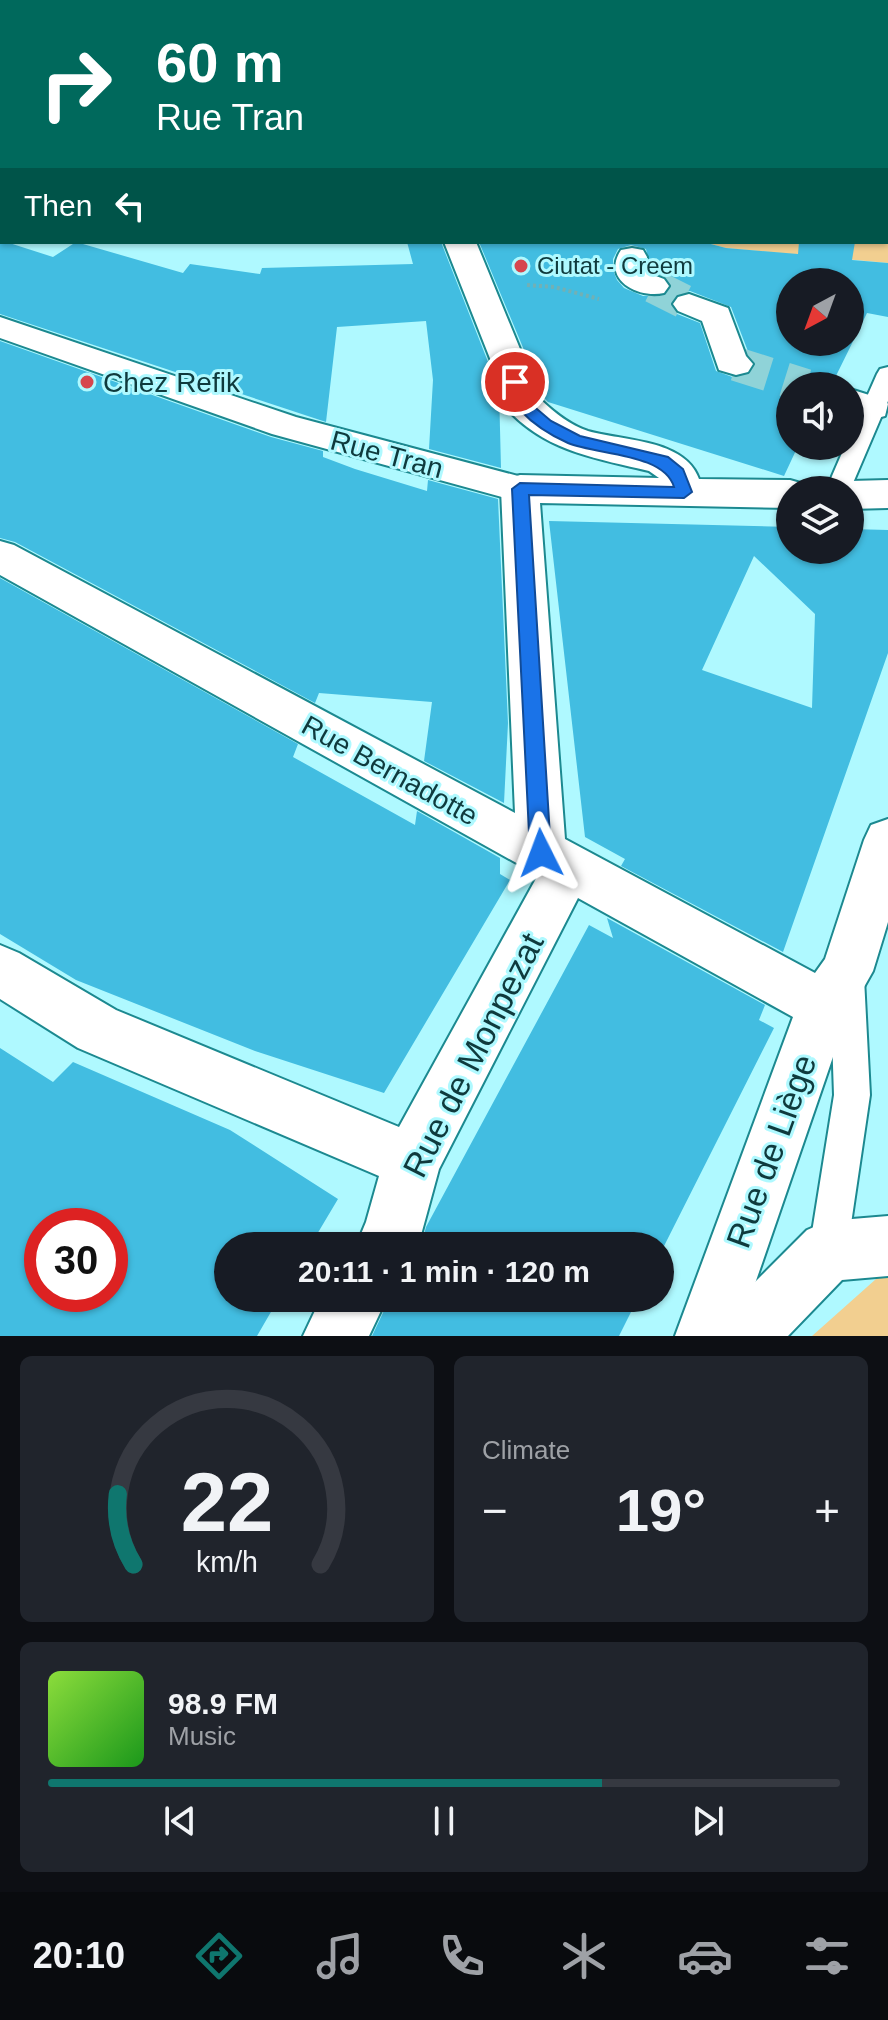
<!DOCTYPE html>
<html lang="en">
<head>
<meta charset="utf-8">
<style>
  :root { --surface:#171b24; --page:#20242c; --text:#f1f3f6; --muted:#9ea1a6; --line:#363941; --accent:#0f766e }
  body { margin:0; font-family:Helvetica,sans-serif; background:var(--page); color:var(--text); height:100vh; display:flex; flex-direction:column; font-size:30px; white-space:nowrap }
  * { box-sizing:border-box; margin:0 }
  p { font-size:26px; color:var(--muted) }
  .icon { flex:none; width:44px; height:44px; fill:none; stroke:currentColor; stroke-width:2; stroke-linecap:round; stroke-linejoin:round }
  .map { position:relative; height:1336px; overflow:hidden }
  .side { display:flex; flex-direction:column; gap:20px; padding:20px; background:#0d0f14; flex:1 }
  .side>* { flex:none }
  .banner { position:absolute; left:0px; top:0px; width:888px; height:244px; box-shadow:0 2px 6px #0004; background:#00695c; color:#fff; overflow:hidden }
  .needle { width:52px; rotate:221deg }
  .buttons { position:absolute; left:776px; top:268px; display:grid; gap:16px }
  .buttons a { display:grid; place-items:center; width:88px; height:88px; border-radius:50%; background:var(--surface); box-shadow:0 2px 6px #0004; font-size:40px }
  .speed { position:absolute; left:24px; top:1208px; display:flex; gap:16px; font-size:40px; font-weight:700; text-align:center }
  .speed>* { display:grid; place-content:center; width:104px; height:104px; border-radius:50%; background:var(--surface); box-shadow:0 2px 6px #0004; line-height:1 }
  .speed .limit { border:12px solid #d22; background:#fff; color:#111 }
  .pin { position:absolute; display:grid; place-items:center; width:68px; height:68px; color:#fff; margin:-34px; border:4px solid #fff; border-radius:50%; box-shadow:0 2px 8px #0007 }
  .me { position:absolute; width:88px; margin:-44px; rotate:357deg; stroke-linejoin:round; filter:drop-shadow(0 0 6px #0008) }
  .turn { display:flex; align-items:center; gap:28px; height:168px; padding:0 24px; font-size:36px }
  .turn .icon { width:104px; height:104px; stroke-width:2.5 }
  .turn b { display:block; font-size:56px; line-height:68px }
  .then { display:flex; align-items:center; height:76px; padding:0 24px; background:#0003; gap:16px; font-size:30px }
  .big { font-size:60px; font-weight:700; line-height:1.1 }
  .side .tile { flex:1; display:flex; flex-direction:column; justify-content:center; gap:12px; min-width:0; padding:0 28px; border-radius:12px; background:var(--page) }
  .side .dial { align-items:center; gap:0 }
  .dial svg { height:208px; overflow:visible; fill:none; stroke:var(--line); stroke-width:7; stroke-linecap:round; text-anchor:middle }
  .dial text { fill:var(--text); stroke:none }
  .song { display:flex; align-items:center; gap:24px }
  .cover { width:96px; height:96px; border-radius:12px; background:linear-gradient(135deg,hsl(90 70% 55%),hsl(120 70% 35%)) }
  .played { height:8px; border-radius:4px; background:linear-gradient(90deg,var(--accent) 70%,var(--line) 70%) }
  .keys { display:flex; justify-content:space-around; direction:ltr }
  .heat { display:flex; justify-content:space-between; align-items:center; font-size:44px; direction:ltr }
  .side .tiles { flex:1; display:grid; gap:20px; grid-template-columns:1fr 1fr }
  .tile:last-child { grid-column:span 2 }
  .trip { position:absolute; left:214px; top:1232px; width:460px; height:80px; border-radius:40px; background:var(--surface); box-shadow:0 2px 6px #0004; font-weight:700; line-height:80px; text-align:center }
  .dock { display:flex; height:128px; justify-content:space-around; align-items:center; background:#090b0e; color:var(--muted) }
  .dock .icon { width:56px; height:56px }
  .dock .active { color:var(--accent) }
  .dock b { font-size:36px; color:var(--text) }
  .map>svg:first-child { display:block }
  .green { fill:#f2cf90 }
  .building { fill:#42bde1; fill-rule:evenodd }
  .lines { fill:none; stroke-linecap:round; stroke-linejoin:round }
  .pedestrian-tunnel { stroke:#8fd3d8; stroke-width:34; stroke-dasharray:34 17; stroke-linecap:butt }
  .service-casing { stroke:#1c8990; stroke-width:4 }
  .pedestrian-casing { stroke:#1c8990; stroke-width:4 }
  .minor-casing { stroke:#1c8990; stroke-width:4 }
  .tertiary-casing { stroke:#1c8990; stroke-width:4 }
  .path { stroke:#72b0b5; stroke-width:4; stroke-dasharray:3 3; stroke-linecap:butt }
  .service { fill:#fff; fill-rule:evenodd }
  .pedestrian { fill:#fff; fill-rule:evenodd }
  .minor { fill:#fff; fill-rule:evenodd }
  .tertiary { fill:#fff; fill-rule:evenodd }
  .route { fill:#1a73e8; stroke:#114b97; stroke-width:2 }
  .poi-dot { fill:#d6464e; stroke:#aff9ff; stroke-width:3 }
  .labels { text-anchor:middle; stroke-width:6; stroke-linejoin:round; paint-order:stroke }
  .far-poi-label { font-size:24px; fill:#0f3a3d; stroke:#aff9ff; text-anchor:start }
  .poi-label { font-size:28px; fill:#0f3a3d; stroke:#aff9ff; text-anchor:start }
  .street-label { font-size:28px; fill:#0f3a3d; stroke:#aff9ff }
  .near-street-label { font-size:34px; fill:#0f3a3d; stroke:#aff9ff }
</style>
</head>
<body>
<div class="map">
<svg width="888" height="1336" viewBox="0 0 888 1336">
  <rect width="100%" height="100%" fill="#aff9ff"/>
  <path class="green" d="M 888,169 L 888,263 L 726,248 L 703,242 L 886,242 Z
    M 888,1270 L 888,1336 L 812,1336 L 885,1271 Z"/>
  <path class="building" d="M 0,240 L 53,257 L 76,242 L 183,273 L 190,264 L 260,274 L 262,268 L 413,264 L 407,242 L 441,242 L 499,390 L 501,468 L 429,449 L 433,380 L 426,321 L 337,327 L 326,422 L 0,314 Z
    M 479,242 L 703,242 L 726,248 L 798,254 L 799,242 L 855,242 L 852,260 L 888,263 L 888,317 L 867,313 L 831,386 L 790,386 L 790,446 L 798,446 L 784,476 L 548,402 L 544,398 ZM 631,245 L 646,249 L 651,271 L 665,276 L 671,284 L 666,295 L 643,296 L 624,288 L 617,280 L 613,270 L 613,259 L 618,249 ZM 790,282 L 850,282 L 850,342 L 790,342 ZM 690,291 L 731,307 L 749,354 L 756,364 L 749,375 L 735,378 L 716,371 L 700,323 L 677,314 L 671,306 L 676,295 Z
    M 0,341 L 271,437 L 323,451 L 323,457 L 355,469 L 427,491 L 428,480 L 498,499 L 508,723 L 504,803 L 424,761 L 432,702 L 319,693 L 315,703 L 15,542 L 0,538 Z
    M 549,521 L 790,527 L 790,550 L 850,550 L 850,529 L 888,530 L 888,653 L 783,952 L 621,866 L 625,859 L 585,837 ZM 754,556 L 815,614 L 812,708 L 702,670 Z
    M 0,578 L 298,744 L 293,757 L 415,825 L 417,811 L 500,858 L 500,874 L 510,880 L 384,1093 L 255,1051 L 76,980 L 0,934 Z
    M 607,918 L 765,1005 L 759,1020 L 774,1028 L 660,1254 L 660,1246 L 421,1246 L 426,1227 L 589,925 L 613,938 Z
    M 0,1048 L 53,1082 L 73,1062 L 230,1130 L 338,1199 L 310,1246 L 228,1246 L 228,1298 L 279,1298 L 257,1336 L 0,1336 ZM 42,1226 L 110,1226 L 110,1294 L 42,1294 Z
    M 390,1298 L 638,1298 L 619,1336 L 372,1336 Z"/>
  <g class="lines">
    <path class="pedestrian-tunnel" d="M 653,286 L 689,304
      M 736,364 L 806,386"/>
    <g class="service-casing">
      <path id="service" d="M 888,367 L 888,401 L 850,490 L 826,490 L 845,446 L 850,446 L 850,435 L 877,374 L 880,369 Z
        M 847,962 L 859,967 L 864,978 L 870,1095 L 847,1251 L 842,1265 L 828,1270 L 814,1265 L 809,1251 L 834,1095 L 830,978 L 835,967 Z"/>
    </g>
    <g class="pedestrian-casing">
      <path id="pedestrian" d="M 559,0 L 592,0 L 558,2 Z
        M 609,0 L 639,0 L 640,2 L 610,2 Z
        M 0,27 L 2,27 L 2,42 L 0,42 Z
        M 886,111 L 888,111 L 888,127 L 886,127 Z
        M 888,156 L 888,174 L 886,175 L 886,157 Z
        M 632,248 L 643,250 L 647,257 L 648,273 L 664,279 L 669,286 L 664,293 C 639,299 601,280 621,250 Z
        M 689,294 L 728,308 L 746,356 L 753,364 L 748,372 L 736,375 L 719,370 L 702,321 L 678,311 L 673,304 L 678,297 Z
        M 0,317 L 296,417 L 533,480 L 539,489 L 533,498 L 520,502 L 272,434 L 0,338 Z
        M 850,389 L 885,400 L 888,404 L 885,416 L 873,419 L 850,412 Z"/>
    </g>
    <g class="minor-casing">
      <path id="minor" d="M 444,242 L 476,242 L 541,400 C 555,413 570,425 588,431 C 623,441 685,439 699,479 L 790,480 L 804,484 L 807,490 L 790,490 L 790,508 L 540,503 L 565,839 L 815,973 L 825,959 L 864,840 L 871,825 L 888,819 L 888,922 L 873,971 L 846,1019 L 737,1336 L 675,1336 L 793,1017 L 578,898 L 439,1169 L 418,1246 L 356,1246 L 366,1222 L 379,1176 L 78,1048 L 0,999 L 0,945 L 19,953 L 116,1010 L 399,1127 L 538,875 L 0,575 L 0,541 L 14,545 L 515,813 L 501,489 L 506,479 L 520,475 L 659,478 L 649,471 C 599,459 550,452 512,414 Z
        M 888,480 L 888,508 L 850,509 L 850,490 L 833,490 L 836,485 L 850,481 Z
        M 321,1298 L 387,1298 L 369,1336 L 303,1336 Z"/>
    </g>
    <g class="tertiary-casing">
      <path id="tertiary" d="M 888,1216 L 888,1276 L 842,1280 L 788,1336 L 714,1336 L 723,1314 L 807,1230 L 828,1221 Z"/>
    </g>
    <path class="path" d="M 527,285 L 554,287 L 599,299"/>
    <use href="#service" class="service"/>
    <use href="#pedestrian" class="pedestrian"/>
    <use href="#minor" class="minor"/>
    <use href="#tertiary" class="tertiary"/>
  </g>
  <path class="route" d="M 515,378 L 523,382 L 531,404 L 551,421 L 580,436 L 668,457 L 683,469 L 692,492 L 684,498 L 529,495 L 551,853 L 548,859 L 541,862 L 533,859 L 530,853 L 512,489 L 520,483 L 674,487 C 664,453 597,455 568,443 C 550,435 534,425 521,411 C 514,404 512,392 508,382 Z"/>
  <g class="poi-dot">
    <circle cx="521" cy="266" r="8"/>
    <circle cx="87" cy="382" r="8"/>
  </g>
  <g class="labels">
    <g class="far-poi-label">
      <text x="537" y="274">Ciutat - Creem</text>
    </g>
    <g class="poi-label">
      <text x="103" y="392">Chez Refik</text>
    </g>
    <g class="street-label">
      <text transform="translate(387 454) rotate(15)" y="10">Rue Tran</text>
      <text transform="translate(390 770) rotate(29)" y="10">Rue Bernadotte</text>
    </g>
    <g class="near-street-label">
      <text transform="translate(473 1055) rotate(-63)" y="12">Rue de Monpezat</text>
      <text transform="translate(771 1151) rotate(-70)" y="12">Rue de Liège</text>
    </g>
  </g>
</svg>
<div class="buttons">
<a><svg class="needle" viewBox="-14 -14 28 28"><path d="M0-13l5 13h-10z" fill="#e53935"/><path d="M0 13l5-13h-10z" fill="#9ea1a6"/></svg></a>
<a><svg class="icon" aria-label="sound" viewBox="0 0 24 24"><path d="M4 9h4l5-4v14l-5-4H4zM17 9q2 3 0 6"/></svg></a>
<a><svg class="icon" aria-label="layers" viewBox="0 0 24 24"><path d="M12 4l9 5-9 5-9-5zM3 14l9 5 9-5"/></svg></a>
</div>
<div class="speed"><div class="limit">30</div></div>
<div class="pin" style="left:515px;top:382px;background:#d93025"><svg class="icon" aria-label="arrive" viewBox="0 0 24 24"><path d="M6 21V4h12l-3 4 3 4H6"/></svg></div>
<svg class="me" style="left:541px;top:853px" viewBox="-20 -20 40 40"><path d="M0-17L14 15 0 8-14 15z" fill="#1a73e8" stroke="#fff" stroke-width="4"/></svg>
<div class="trip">20:11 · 1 min · 120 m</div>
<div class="banner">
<div class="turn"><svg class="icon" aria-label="right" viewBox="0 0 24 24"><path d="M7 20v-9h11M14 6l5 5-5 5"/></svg><div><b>60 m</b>Rue Tran</div></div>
<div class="then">Then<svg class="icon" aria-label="left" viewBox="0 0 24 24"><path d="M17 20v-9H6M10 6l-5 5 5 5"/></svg></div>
</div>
</div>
<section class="side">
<div class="tiles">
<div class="tile dial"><svg viewBox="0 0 100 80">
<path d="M14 69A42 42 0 1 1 86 69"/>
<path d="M14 69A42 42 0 0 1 8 42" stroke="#0f766e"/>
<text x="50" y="56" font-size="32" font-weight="700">22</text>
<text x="50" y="72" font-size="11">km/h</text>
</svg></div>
<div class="tile"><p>Climate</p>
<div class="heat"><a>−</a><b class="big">19°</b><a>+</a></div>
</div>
<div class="tile">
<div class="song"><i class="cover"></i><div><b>98.9 FM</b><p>Music</p></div></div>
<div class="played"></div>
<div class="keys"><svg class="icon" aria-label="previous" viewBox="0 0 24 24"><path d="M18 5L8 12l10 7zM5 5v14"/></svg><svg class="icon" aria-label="pause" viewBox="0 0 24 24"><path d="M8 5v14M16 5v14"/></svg><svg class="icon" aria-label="next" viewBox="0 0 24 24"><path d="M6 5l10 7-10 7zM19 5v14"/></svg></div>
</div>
</div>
</section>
<nav class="dock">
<b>20:10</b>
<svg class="icon active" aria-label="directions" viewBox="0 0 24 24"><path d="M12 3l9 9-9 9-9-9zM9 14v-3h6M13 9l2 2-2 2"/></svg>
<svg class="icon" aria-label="music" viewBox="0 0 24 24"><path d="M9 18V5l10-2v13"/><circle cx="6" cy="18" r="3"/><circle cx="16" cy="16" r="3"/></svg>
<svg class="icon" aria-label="phone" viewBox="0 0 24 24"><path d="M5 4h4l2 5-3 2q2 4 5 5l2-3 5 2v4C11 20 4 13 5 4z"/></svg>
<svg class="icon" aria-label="climate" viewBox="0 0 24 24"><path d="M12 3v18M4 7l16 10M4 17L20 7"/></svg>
<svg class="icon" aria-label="car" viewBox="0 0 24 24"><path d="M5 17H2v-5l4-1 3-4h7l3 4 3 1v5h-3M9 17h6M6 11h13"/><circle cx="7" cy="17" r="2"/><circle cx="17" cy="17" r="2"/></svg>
<svg class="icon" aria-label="filters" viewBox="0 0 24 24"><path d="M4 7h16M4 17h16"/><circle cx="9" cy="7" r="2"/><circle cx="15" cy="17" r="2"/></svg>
</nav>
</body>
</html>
